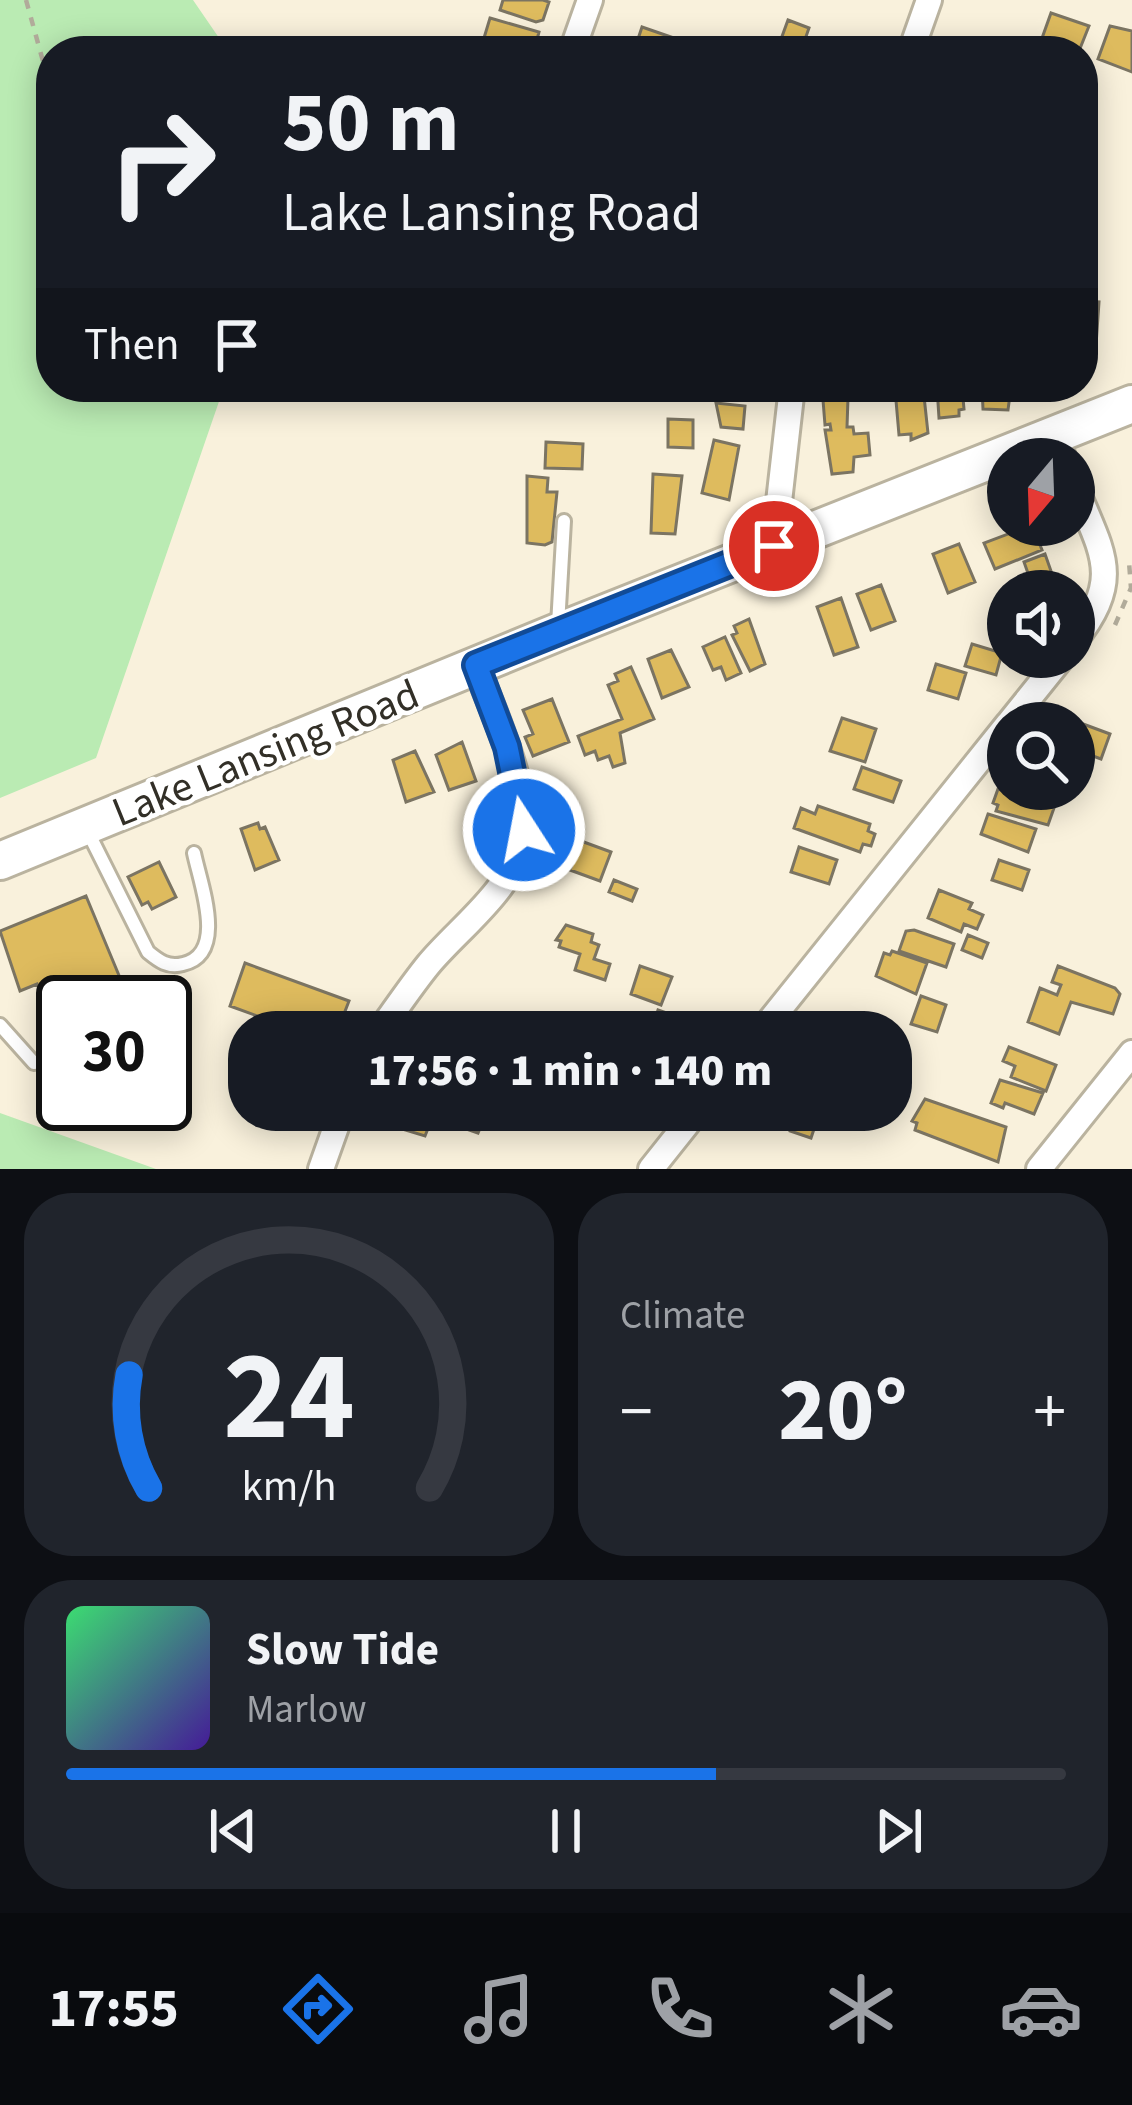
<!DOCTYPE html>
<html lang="en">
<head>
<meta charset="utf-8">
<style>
  :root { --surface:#171b24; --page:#20242c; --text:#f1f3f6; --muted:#9ea1a6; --line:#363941; --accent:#1a73e8 }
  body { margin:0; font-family:"Source Sans 3",sans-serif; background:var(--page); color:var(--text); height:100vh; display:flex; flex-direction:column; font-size:45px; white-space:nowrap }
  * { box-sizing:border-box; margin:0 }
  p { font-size:39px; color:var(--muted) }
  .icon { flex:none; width:66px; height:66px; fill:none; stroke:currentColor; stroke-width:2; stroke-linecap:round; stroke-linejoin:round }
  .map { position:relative; height:1169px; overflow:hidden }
  .details { display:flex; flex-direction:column; gap:24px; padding:24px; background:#0d0f14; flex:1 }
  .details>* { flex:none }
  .guide { position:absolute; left:36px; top:36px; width:1062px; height:366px; border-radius:48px; box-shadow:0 6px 30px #0003; background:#171b24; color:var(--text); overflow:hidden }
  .needle { width:78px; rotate:199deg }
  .tools { position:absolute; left:987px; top:438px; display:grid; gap:24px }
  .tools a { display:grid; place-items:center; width:108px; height:108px; border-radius:50%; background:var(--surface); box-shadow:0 6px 30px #0003; font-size:60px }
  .speed { position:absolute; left:36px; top:975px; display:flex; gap:24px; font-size:60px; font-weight:700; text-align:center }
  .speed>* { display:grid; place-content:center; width:156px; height:156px; border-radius:50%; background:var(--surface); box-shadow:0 6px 30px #0003; line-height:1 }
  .speed .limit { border:6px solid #111; border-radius:18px; background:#fff; color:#111 }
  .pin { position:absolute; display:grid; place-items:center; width:102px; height:102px; color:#fff; margin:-51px; border:6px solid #fff; border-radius:50%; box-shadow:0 3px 12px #0007 }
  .me { position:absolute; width:132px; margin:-66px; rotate:349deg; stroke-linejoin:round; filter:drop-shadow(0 0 9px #0008) }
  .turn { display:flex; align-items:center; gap:42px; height:252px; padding:0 48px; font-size:54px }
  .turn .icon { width:156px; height:156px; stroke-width:2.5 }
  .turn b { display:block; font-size:84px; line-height:102px }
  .then { display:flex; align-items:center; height:114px; padding:0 48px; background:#0003; gap:24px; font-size:45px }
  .big { font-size:90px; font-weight:800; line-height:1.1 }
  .details .card { flex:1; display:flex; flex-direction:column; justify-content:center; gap:18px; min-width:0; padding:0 42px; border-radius:48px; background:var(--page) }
  .details .dial { align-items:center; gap:0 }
  .dial svg { height:312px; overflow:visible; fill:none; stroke:var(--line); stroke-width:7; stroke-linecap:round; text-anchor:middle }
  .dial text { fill:var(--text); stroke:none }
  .song { display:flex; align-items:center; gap:36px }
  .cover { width:144px; height:144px; border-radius:18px; background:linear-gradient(135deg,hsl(140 70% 55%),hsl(260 70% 35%)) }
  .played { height:12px; border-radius:6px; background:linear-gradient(90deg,var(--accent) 65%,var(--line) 65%) }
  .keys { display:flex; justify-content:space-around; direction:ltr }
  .heat { display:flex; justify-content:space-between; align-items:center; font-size:66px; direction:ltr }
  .details .tiles { flex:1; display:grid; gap:24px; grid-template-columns:1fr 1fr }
  .card:last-child { grid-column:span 2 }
  .trip { position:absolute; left:228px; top:1011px; width:684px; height:120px; border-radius:48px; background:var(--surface); box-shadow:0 6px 30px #0003; font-weight:800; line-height:120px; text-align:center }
  .dock { display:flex; height:192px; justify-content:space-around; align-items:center; background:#090b0e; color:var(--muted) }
  .dock .icon { width:84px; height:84px }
  .dock .selected { color:var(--accent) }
  .dock b { font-size:54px; color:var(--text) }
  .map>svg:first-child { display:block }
  .green { fill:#baebb3 }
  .building { fill:#debb5e; stroke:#7b7462; stroke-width:3 }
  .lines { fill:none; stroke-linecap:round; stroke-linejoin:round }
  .lane-casing { stroke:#bab39f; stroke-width:18 }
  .street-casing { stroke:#bab39f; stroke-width:30 }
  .secondary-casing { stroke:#bab39f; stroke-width:42 }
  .path { stroke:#b1ab9a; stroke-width:4.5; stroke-dasharray:9 9; stroke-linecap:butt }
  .lane { stroke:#fff; stroke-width:12 }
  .street { stroke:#fff; stroke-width:24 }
  .secondary { stroke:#fff; stroke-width:36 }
  .route-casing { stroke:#114b97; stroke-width:30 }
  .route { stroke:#1a73e8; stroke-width:21 }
  .labels { text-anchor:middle; stroke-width:9; stroke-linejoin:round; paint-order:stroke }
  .street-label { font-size:42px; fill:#322f27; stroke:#fff }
</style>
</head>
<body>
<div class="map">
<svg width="1132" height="1169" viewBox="0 0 1132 1169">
  <rect width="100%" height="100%" fill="#f9f1dc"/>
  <path class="green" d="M 0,0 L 193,0 L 228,51 L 51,51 L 51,387 L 224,387 L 96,758 L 0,798 Z
    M 0,1113 L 156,1169 L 0,1169 Z"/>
  <path class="building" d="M 503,0 L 543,0 L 549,2 L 543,20 L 536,22 L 500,10 Z
    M 1051,13 L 1089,26 L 1079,51 L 1041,41 Z
    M 490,18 L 539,32 L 534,51 L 484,38 Z
    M 788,20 L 809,28 L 801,51 L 780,42 Z
    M 1110,26 L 1132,31 L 1132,72 L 1098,59 Z
    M 642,27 L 700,47 L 699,51 L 634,51 Z
    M 1083,301 L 1099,302 L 1095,360 L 1083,359 Z
    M 923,387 L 928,433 L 911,440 L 911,434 L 899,435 L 895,389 Z
    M 937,387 L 962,387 L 964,409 L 959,410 L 959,416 L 939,418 Z
    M 982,387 L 1011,387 L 1008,410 L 983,409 Z
    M 848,398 L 847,427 L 853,427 L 854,434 L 868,433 L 870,455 L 854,457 L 853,472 L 832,474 L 825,430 L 831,430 L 830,424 L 825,425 L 823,400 Z
    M 716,403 L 745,406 L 743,429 L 721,427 Z
    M 668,419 L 693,420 L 693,448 L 668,447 Z
    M 714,440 L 739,446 L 729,500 L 702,493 Z
    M 546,442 L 583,444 L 582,469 L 545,468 Z
    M 653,474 L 682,476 L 675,534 L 651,533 Z
    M 527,476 L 548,478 L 547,492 L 557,492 L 552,542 L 545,545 L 527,543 Z
    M 1032,525 L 1042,550 L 995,569 L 984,543 Z
    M 959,544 L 975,582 L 948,593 L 933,554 Z
    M 1045,554 L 1051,571 L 1030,579 L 1024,562 Z
    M 881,585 L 895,621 L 871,630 L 857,594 Z
    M 841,598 L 858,647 L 834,655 L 817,607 Z
    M 749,619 L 765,664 L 750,671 L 732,635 L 737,633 L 734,626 Z
    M 725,637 L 741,673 L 726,680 L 721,667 L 713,670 L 703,647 Z
    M 972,644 L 1002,653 L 996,675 L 965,666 Z
    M 671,650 L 689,687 L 662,698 L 648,659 Z
    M 936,664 L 966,673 L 958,699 L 928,690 Z
    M 631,667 L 654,719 L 620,733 L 625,763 L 613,767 L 609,756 L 598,760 L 595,751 L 585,755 L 578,736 L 622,719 L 608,685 L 618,681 L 615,674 Z
    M 552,699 L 569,742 L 533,756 L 525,737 L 533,734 L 523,710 Z
    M 842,718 L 876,729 L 865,762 L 830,751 Z
    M 1075,721 L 1110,734 L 1101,759 L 1074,749 Z
    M 462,742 L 476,781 L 449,790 L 436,755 Z
    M 415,751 L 434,792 L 406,802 L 393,760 Z
    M 862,767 L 901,781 L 893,802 L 854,789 Z
    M 1006,785 L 1040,797 L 1038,803 L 1054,808 L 1048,825 L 996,811 L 998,805 L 993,803 L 998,789 L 1004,791 Z
    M 818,806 L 870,824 L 868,831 L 875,834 L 871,846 L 863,844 L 860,852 L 794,828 L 801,808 L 815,814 Z
    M 988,814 L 1036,829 L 1028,852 L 981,834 Z
    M 258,823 L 260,829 L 265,827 L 279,860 L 255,870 L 241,829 Z
    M 581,841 L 611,852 L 600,881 L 570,870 Z
    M 799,847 L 837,860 L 829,884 L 791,872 Z
    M 999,860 L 1029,870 L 1022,890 L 992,880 Z
    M 159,862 L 176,897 L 152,909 L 148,902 L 142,905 L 128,877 Z
    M 614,880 L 637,889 L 632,901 L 609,892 Z
    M 939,890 L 972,903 L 969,909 L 983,915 L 977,929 L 964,924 L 961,932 L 928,918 Z
    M 86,896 L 130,1002 L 63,1002 L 63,1020 L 53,1023 L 37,984 L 20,991 L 0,931 Z
    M 566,925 L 593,934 L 591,942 L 599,945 L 594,959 L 610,964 L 605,980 L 575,970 L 580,954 L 559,947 L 561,941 L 556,940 Z
    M 914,930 L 954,944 L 946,967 L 899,951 L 906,931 Z
    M 968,935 L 988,943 L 982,958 L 962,950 Z
    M 892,951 L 927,963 L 916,994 L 876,976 L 884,953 L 890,955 Z
    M 245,963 L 349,1001 L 337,1032 L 301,1032 L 230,1006 Z
    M 640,966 L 672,977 L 661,1005 L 631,994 Z
    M 1058,966 L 1115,988 L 1120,994 L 1113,1014 L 1071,1002 L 1059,1034 L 1028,1022 L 1040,988 L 1057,995 L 1061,985 L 1052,982 Z
    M 921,996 L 946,1005 L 937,1032 L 911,1024 Z
    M 658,1010 L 701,1025 L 699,1032 L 651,1032 Z
    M 1009,1047 L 1056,1065 L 1046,1091 L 1011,1077 L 1015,1066 L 1003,1061 Z
    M 1000,1080 L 1043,1093 L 1034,1114 L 1005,1103 L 1003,1108 L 991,1103 Z
    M 925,1099 L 1006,1127 L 998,1162 L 915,1130 L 917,1123 L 912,1121 Z
    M 383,1110 L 421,1110 L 433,1116 L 425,1136 L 379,1122 Z
    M 464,1110 L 485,1116 L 478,1133 L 458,1126 Z
    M 792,1110 L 820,1111 L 811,1138 L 790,1131 Z"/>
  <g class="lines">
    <g class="lane-casing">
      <path id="lane" d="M 558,625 L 564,521
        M 88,832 L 148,952 C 159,961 168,968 183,964 C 228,954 200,883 194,853
        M 0,1025 L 34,1063"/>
    </g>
    <g class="street-casing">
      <path id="street" d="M 572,51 L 590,0
        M 911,51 L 929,0
        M 1054,436 L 1064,459
        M 1074,484 C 1101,552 1125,577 1074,641
        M 774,546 L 792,387
        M 1009,723 L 1062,657
        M 379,1032 C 395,1010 411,986 428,965 C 461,925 517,888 523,833 C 528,789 492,706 475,665
        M 761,1032 L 1008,724
        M 321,1169 L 342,1110
        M 651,1169 L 698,1110
        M 1039,1169 L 1132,1053"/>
    </g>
    <g class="secondary-casing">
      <path id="secondary" d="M 0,861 L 558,632 L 1132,404"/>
    </g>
    <path class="path" d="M 26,0 L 51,90
      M 1115,625 L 1131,588 L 1129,562"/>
    <use href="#lane" class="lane"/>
    <use href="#street" class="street"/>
    <use href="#secondary" class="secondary"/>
  </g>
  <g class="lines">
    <g class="route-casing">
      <path id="route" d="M 524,830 L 507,747 L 476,665 L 774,546"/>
    </g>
    <use href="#route" class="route"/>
  </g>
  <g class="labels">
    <g class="street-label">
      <text transform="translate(265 752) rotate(-22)" y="15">Lake Lansing Road</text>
    </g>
  </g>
</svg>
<div class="tools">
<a><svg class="needle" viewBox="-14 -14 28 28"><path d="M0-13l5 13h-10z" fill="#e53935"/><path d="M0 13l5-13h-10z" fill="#9ea1a6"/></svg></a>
<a><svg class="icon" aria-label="sound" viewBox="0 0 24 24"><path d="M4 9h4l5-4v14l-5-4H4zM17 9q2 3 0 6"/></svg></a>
<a><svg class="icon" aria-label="search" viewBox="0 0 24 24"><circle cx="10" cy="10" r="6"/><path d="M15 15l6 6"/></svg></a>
</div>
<div class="speed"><div class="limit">30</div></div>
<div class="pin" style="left:774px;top:546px;background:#d93025"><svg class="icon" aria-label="arrive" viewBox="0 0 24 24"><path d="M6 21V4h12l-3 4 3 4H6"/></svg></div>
<svg class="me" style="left:524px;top:830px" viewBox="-20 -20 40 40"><circle r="17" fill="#1a73e8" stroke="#fff" stroke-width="3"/><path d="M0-11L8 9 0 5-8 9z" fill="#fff"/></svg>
<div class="trip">17:56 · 1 min · 140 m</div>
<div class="guide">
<div class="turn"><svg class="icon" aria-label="right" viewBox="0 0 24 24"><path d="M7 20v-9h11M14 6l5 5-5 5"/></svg><div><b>50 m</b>Lake Lansing Road</div></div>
<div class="then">Then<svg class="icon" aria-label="arrive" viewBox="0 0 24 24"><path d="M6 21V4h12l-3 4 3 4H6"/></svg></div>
</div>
</div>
<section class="details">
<div class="tiles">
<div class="card dial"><svg viewBox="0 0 100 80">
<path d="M14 69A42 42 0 1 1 86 69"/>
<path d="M14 69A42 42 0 0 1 9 40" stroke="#1a73e8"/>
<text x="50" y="56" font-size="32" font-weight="700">24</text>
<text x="50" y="72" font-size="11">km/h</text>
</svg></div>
<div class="card"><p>Climate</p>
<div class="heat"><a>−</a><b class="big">20°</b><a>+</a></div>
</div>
<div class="card">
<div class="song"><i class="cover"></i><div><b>Slow Tide</b><p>Marlow</p></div></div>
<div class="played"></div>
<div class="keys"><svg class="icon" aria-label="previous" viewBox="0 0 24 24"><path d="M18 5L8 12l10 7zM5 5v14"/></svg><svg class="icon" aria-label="pause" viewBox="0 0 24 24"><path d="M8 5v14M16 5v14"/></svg><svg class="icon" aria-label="next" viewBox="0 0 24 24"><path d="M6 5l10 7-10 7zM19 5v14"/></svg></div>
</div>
</div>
</section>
<nav class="dock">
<b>17:55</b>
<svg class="icon selected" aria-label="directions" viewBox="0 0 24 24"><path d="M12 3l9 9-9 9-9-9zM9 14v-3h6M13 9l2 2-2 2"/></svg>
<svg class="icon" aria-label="music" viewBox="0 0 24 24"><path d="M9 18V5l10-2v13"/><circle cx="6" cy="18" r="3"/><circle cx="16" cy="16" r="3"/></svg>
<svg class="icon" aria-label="phone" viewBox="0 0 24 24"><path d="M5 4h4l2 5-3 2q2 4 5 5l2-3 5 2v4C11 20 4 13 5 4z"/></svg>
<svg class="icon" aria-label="climate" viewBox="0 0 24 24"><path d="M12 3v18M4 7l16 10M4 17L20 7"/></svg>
<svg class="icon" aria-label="car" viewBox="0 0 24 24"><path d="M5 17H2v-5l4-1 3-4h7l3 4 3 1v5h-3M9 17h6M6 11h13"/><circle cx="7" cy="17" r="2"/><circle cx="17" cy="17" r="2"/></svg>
</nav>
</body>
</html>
